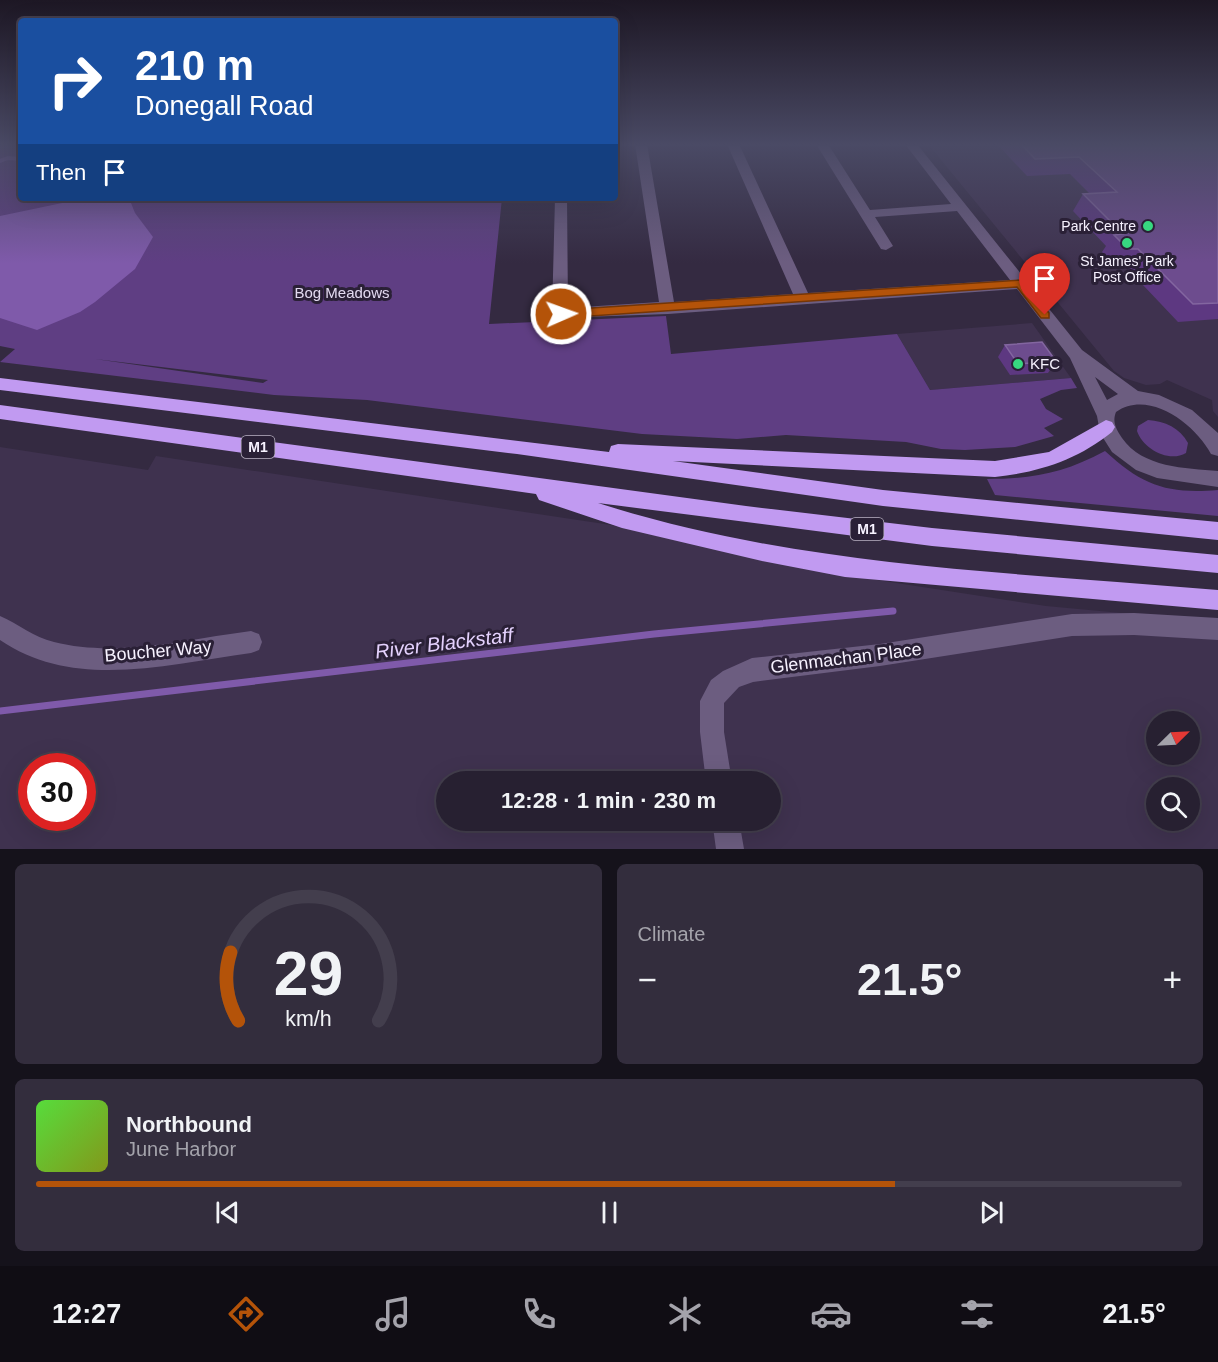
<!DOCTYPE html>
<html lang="en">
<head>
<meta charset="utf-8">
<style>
  :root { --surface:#272031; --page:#332d3d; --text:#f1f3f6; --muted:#a4a3ab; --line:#433e4d; --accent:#b45309 }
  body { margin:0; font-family:Arial,sans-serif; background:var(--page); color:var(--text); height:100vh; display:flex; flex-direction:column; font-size:22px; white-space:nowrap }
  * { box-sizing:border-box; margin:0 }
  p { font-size:20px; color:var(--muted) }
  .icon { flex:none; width:33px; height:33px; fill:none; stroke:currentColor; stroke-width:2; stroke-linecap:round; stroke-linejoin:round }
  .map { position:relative; height:849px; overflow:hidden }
  .drawer { display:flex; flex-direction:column; gap:15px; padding:15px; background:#15121b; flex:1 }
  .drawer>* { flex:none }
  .top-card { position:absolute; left:18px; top:18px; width:600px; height:183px; border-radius:6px; box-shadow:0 6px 24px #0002,0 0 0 2px var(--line); background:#1a4fa0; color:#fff; overflow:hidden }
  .needle { width:39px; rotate:66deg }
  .tools { position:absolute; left:1146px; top:711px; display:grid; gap:12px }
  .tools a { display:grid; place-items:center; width:54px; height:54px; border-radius:50%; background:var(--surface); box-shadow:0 6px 24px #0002,0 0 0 2px var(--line); font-size:30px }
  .speed { position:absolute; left:18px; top:753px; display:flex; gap:12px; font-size:30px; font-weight:700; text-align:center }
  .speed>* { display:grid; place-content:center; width:78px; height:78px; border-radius:50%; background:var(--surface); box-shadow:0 6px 24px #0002,0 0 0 2px var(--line); line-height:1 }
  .speed .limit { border:9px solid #d22; background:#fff; color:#111 }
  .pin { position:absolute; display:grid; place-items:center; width:51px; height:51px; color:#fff; margin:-62px -26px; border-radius:50% 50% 50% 0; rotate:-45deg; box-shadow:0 0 6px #0007 }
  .pin .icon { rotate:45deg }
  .me { position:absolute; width:66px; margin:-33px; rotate:88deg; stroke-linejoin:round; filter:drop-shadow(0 0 4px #0008) }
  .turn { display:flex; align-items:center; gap:21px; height:126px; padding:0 18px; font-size:27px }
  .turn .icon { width:78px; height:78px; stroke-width:2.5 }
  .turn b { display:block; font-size:42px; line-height:51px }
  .then { display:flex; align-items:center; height:57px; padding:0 18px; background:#0003; gap:12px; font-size:22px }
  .big { font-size:45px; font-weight:800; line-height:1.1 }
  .drawer .card { flex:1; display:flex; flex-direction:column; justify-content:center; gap:9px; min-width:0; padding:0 21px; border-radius:9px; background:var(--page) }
  .drawer .dial { align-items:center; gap:0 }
  .dial svg { height:156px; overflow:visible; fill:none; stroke:var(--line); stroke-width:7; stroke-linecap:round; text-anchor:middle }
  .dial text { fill:var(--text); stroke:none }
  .song { display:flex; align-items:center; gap:18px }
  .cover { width:72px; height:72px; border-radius:9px; background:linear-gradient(135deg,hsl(110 70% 55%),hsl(70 70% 35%)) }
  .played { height:6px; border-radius:3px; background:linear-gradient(90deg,var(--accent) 75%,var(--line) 75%) }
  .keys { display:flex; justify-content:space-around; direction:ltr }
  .heat { display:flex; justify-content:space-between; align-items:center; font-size:33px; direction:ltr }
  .drawer .tiles { flex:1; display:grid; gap:15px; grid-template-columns:1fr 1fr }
  .card:last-child { grid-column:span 2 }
  .trip { position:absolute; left:436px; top:771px; width:345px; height:60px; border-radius:30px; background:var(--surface); box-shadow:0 6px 24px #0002,0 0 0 2px var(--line); font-weight:800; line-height:60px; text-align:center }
  .tabs { display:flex; height:96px; justify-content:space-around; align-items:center; background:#100d14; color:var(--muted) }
  .tabs .icon { width:42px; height:42px }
  .tabs .selected { color:var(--accent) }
  .tabs b { font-size:27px; color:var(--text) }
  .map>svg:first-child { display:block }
  .built { fill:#3f324f; fill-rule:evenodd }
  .green { fill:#5f3e83; fill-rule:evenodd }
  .water { fill:#7f5aaa }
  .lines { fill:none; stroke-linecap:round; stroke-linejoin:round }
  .stream-far1 { stroke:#7f5aaa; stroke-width:4 }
  .stream { stroke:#7f5aaa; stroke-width:7 }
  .minor { fill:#6c5d80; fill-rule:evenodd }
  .highway { fill:#c19af1; fill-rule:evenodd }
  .wall { fill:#5d3881 }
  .building { fill:#6d4c8e; stroke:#8366a0; stroke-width:1.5 }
  .route { fill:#b45309; stroke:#753606; stroke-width:1.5 }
  .poi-dot { fill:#37d880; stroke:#2a2036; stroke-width:2 }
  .labels { text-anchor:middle; stroke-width:6; stroke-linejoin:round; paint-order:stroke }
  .far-poi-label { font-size:14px; fill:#f7f2ff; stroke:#2a2036; text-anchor:end }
  .shield { fill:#2a2036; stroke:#bab3c3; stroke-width:1.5 }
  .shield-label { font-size:14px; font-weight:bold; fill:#f7f2ff }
  .park-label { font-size:15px; fill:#e3daf1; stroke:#2a2036 }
  .poi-label { font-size:15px; fill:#f7f2ff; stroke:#2a2036; text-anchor:start }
  .near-street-label { font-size:18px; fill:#f7f2ff; stroke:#2a2036 }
  .near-water-label { font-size:20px; font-style:italic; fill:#e4d1fd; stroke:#2a2036 }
</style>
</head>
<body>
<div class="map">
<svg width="1218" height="849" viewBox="0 0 1218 849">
  <rect width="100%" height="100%" fill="#342a41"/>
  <path class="built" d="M 928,144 L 1218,144 L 1218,417 L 1213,411 L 1212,400 L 1167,380 L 1160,384 L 1146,385 L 1124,378 L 1114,371 Z
    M 1032,323 L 1071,378 L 930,390 L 897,334 Z
    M 0,447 L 148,470 L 156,456 L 611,525 L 812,570 L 1046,606 L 1218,622 L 1218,849 L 0,849 ZM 1156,722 L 1190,722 L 1190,754 L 1156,754 ZM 32,766 L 82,766 L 82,818 L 32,818 ZM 447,782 L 771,782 L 771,820 L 447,820 ZM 1156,788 L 1190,788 L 1190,820 L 1156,820 Z"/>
  <path class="green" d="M 0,144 L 21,144 L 21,198 L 502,198 L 489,324 L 666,316 L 671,354 L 897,334 L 930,390 L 1071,378 L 1077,388 L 1061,390 L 1040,399 L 1046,409 L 1063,419 L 1044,428 L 1054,436 L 1015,447 L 965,450 L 941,449 L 906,442 L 786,435 L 737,439 L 642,434 L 367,400 L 274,395 L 0,362 L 15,349 L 0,346 ZM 95,359 L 268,380 L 263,383 Z
    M 1148,420 C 1165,421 1180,428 1188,443 L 1186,453 C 1169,463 1143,449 1137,431 L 1138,426 Z
    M 1105,451 C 1143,486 1167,494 1218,490 L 1218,516 L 995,495 L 987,479 C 1033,479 1064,473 1105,451 Z"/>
  <path class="water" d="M 86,198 L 129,198 L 135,213 L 153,237 L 135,269 L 95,302 L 80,312 L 37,330 L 0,318 L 0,216 Z"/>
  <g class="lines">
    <path class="stream-far1" d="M 0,161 L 8,158 L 21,159"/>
    <path class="stream" d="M 0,711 L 654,634 L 893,611"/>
    <path class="minor" d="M 635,144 L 647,144 L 674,302 L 793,294 L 727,144 L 739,144 L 808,293 L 1010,280 L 957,211 L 875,217 L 893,246 L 886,250 L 881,249 L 816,144 L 828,144 L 870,210 L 951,204 L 905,144 L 917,144 L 1082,350 L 1138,391 L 1159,395 L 1192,410 L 1218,433 L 1218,456 L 1211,454 C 1195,424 1149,389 1116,412 C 1112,422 1116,429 1122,438 C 1143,468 1185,468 1218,471 L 1218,487 L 1157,478 L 1136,470 L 1112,452 L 1100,433 L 1097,416 L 1070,358 L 1017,289 L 668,314 L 555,318 L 552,314 L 555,198 L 567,198 L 568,308 L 659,302 ZM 1095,377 L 1118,394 L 1107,400 Z
      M 1134,613 L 1218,618 L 1218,640 L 1134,635 L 1072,636 L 880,666 L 753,682 L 739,687 L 724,703 L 724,732 L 732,782 L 706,782 L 700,732 L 700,701 L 711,680 L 723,671 L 752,658 L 880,644 L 1072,614 Z
      M 0,616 C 19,624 33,637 54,642 C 116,658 188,639 251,631 L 259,634 L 262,642 L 259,650 L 251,653 C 169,664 74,691 0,640 Z
      M 712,820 L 739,820 L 744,849 L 716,849 Z"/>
    <path class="highway" d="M 0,378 L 609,452 L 611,446 L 618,444 L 995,461 L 1049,452 L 1106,420 L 1112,422 L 1115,427 L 1112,432 C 1077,460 1040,472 995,477 L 673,461 L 883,490 L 1218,522 L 1218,540 L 883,506 L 517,454 L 0,390 Z
      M 0,405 L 746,506 L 932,528 L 1218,555 L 1218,573 L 932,546 L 598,503 C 798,567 1011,572 1218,590 L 1218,610 L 845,577 L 762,561 L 622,528 L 539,500 L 536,494 L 0,419 Z"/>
  </g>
  <path class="wall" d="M 997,144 L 1218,144 L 1218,319 L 1178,322 L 1125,266 L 1116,267 L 1102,252 L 1106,246 L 1073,211 L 1083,194 L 1090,194 L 1070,174 L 1027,176 Z
    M 1005,345 L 1056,361 L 1048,373 L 1010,375 L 998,357 Z"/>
  <path class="building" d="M 1021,144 L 1218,144 L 1218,303 L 1193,304 L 1138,249 L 1128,249 L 1114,235 L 1123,234 L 1083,194 L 1117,192 L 1079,157 L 1035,159 Z
    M 1042,342 L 1056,361 L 1018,364 L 1005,345 Z"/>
  <linearGradient id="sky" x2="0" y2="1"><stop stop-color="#1d1724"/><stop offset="0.55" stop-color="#4a4a65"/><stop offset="1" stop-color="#4a4a65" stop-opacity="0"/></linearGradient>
  <rect width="1218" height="263" fill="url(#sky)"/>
  <path class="route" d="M 1020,280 L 1024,281 L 1049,313 L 1049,318 L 1041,318 L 1017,287 L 561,318 L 555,314 L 561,310 Z"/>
  <g class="poi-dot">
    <circle cx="1148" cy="226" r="6"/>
    <circle cx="1127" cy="243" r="6"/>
    <circle cx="1018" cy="364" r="6"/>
  </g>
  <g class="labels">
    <g class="far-poi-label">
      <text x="1136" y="231">Park Centre</text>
      <text x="1127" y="266" text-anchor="middle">St James' Park<tspan x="1127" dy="16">Post Office</tspan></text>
    </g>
    <g class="shield">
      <rect x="241.5" y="436" width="33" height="22" rx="4.5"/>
      <rect x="850.5" y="518" width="33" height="22" rx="4.5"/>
    </g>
    <g class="shield-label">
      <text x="258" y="452">M1</text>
      <text x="867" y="534">M1</text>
    </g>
    <g class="park-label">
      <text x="342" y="298">Bog Meadows</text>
    </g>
    <g class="poi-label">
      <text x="1030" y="369">KFC</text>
    </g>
    <g class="near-street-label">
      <text transform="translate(158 651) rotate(-5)" y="6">Boucher Way</text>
      <text transform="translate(846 658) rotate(-7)" y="6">Glenmachan Place</text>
    </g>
    <g class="near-water-label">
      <text transform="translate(444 643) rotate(-7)" y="7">River Blackstaff</text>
    </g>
  </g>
</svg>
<div class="tools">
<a><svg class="needle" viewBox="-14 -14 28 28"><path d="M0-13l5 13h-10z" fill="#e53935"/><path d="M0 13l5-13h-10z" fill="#a4a3ab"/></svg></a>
<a><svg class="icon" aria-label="search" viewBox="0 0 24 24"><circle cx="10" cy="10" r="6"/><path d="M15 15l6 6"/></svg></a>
</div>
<div class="speed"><div class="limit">30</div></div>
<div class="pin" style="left:1045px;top:315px;background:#d93025"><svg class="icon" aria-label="arrive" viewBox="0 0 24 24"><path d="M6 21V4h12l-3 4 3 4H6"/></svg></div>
<svg class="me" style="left:561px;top:314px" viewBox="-20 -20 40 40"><circle r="17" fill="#b45309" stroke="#fff" stroke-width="3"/><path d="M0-11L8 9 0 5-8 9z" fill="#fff"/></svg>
<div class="trip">12:28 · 1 min · 230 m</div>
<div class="top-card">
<div class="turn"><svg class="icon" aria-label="right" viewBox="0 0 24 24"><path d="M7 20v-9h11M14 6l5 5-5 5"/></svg><div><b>210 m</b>Donegall Road</div></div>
<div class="then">Then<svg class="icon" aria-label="arrive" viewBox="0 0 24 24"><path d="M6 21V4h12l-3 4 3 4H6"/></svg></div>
</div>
</div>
<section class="drawer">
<div class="tiles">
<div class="card dial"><svg viewBox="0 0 100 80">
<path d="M14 69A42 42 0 1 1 86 69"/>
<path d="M14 69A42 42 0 0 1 10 34" stroke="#b45309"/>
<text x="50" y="56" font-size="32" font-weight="700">29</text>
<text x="50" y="72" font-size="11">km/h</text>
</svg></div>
<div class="card"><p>Climate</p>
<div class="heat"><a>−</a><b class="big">21.5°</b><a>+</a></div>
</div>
<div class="card">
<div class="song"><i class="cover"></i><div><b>Northbound</b><p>June Harbor</p></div></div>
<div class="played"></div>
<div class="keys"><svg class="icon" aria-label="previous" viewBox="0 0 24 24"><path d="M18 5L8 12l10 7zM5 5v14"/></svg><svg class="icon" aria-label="pause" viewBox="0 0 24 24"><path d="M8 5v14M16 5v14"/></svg><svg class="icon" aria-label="next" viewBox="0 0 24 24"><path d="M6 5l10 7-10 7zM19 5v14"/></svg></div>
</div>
</div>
</section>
<nav class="tabs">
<b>12:27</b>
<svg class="icon selected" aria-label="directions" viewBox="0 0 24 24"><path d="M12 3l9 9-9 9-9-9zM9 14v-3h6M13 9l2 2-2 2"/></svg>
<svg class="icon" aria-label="music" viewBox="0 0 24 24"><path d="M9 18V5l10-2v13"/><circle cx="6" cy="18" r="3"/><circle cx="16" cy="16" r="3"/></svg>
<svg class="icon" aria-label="phone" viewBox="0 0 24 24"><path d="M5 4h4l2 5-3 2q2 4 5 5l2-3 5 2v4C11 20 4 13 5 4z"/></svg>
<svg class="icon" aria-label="climate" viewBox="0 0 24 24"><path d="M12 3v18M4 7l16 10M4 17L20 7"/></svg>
<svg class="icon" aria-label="car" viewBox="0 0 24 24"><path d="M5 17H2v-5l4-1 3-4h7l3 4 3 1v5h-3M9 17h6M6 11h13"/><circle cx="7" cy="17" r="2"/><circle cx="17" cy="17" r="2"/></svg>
<svg class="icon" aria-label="filters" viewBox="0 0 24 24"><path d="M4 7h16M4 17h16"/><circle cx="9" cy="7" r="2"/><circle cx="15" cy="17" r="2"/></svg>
<b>21.5°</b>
</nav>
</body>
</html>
